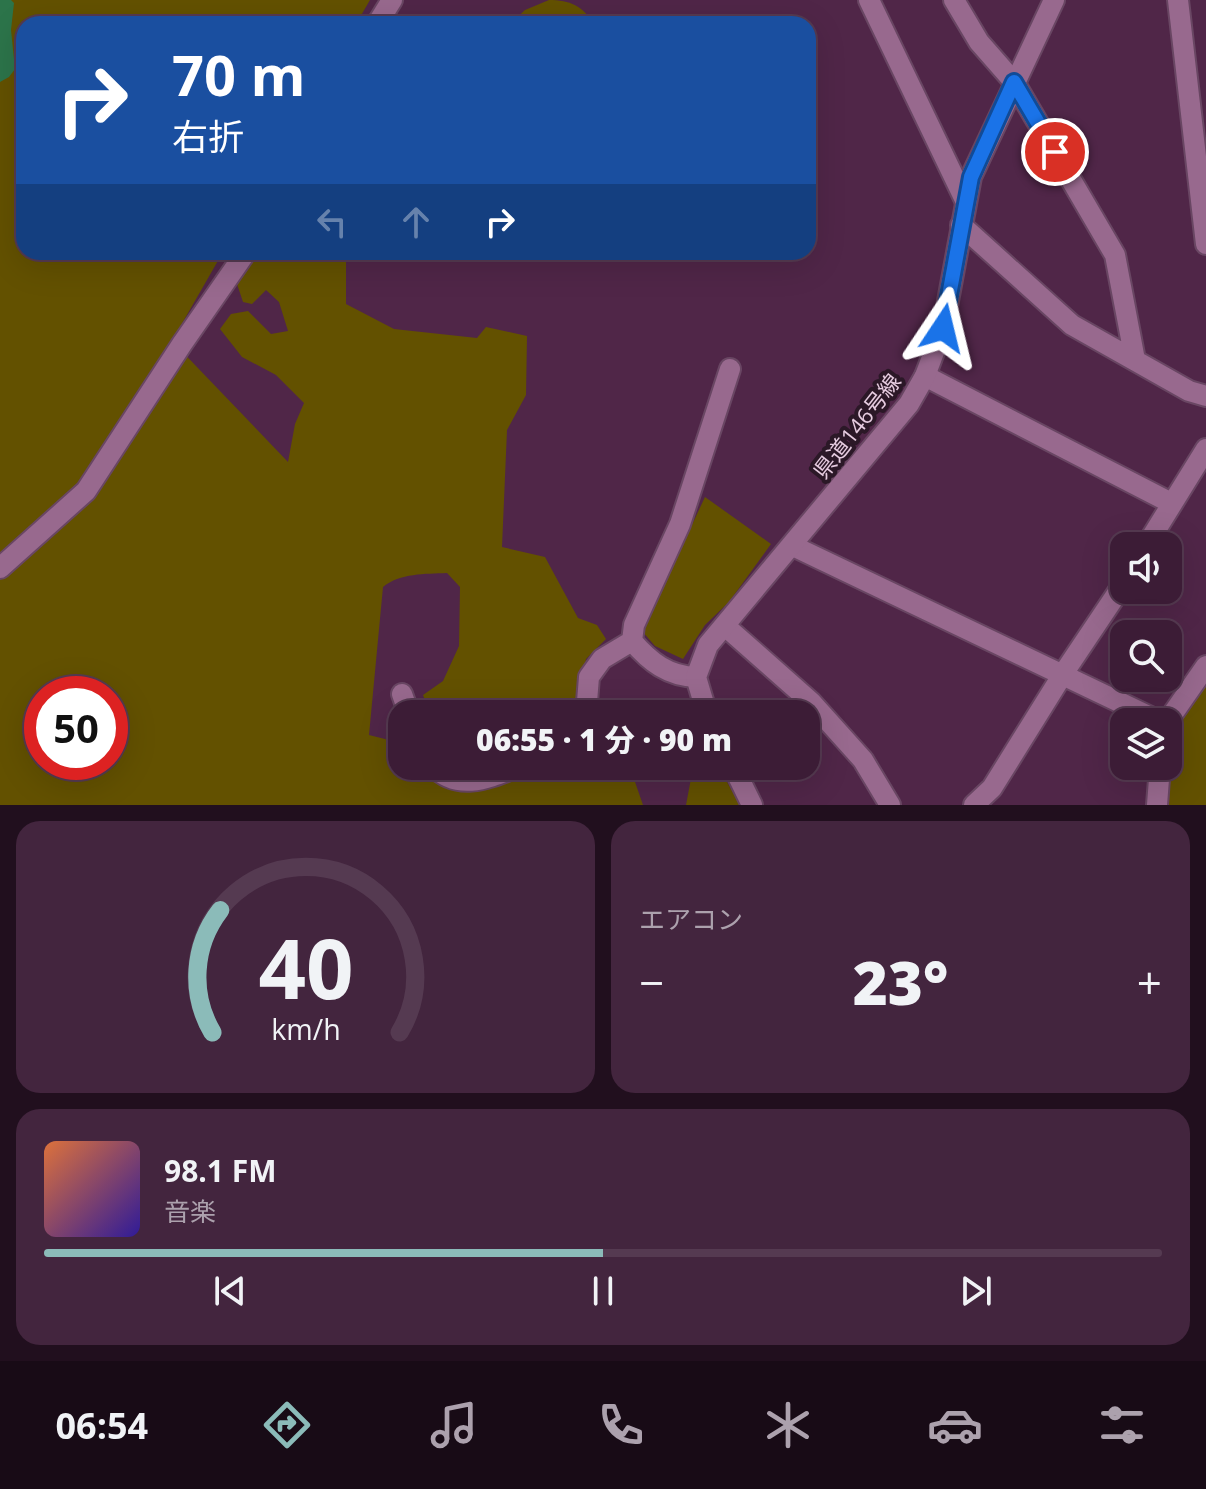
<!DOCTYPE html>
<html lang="ja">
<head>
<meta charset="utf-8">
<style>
  :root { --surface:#3c1c36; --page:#43253e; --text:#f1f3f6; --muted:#aca1ad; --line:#553a51; --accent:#8bbbb9 }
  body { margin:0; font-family:"Open Sans","Noto Sans JP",sans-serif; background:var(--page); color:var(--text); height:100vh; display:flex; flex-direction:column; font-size:30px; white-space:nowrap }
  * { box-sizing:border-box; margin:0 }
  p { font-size:26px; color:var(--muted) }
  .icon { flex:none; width:44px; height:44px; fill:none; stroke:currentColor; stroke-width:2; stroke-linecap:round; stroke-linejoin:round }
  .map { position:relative; height:805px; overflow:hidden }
  .panel { display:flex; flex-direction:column; gap:16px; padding:16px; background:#210f1e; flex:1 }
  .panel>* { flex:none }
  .guide { position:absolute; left:16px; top:16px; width:800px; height:244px; border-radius:24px; box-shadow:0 8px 32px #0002,0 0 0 2px var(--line); background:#1a4fa0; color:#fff; overflow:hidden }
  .buttons { position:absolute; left:1110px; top:532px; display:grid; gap:16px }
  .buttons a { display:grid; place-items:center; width:72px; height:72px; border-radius:16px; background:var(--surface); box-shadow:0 8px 32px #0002,0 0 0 2px var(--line); font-size:40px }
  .speed { position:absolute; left:24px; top:676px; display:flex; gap:16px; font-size:40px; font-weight:700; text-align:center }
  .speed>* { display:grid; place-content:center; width:104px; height:104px; border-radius:50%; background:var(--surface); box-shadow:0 8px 32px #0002,0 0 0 2px var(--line); line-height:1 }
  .speed .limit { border:12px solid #d22; background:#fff; color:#111 }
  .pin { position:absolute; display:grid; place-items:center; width:68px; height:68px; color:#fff; margin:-34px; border:4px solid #fff; border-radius:50%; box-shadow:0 2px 8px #0007 }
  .me { position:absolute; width:88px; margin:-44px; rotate:10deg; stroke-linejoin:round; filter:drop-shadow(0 0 6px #0008) }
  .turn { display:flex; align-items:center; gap:28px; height:168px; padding:0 24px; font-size:36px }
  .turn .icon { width:104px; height:104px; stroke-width:2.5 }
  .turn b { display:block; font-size:56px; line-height:68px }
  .lanes { display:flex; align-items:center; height:76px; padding:0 24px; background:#0003; justify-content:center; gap:40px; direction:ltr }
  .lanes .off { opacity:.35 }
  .big { font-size:60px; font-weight:800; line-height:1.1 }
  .panel .card { flex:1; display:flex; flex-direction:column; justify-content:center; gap:12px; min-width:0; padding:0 28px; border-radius:24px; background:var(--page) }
  .panel .dial { align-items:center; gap:0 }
  .dial svg { height:208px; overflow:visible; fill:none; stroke:var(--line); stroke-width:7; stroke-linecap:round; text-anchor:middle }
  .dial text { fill:var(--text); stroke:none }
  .song { display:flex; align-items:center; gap:24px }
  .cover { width:96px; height:96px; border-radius:12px; background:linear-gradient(135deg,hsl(20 70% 55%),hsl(250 70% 35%)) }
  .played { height:8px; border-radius:4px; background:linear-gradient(90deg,var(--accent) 50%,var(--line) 50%) }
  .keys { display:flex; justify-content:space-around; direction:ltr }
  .heat { display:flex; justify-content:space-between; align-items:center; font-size:44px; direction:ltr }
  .panel .tiles { flex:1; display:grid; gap:16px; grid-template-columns:1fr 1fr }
  .card:last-child { grid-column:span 2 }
  .trip { position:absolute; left:388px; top:700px; width:432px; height:80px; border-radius:24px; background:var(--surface); box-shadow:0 8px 32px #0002,0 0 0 2px var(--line); font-weight:800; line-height:80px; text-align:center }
  .menu { display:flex; height:128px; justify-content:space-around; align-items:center; background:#180b16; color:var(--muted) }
  .menu .icon { width:56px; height:56px }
  .menu .on { color:var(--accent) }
  .menu b { font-size:36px; color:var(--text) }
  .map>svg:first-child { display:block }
  .green { fill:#635100; fill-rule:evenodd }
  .water { fill:#2c744a }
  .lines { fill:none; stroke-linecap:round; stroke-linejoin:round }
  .minor-casing { stroke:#694663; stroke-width:24 }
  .secondary-casing { stroke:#694663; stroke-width:24 }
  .minor { stroke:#98698e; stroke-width:20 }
  .secondary { stroke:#98698e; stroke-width:20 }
  .route-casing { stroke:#114b97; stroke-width:20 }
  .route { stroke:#1a73e8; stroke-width:14 }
  .labels { text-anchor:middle; stroke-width:8; stroke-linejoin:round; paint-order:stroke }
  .street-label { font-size:22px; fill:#e6cce0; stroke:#2b1827 }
</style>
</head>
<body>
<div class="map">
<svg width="1206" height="805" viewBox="0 0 1206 805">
  <rect width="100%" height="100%" fill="#502648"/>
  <path class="green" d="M 0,0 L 370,0 L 356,24 L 24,24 L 24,252 L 223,252 L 172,341 L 288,462 L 295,424 L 304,403 L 276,375 L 242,357 L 220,329 L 231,314 L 248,311 L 271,334 L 288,331 L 279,302 L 266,290 L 252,304 L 243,302 L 236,281 L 261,252 L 350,252 L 346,255 L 346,304 L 394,329 L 477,338 L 486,327 L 527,336 L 526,395 L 507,430 L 502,547 L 545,557 L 578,618 L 597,625 L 606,639 L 586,659 L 581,697 L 570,714 L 430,714 L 423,695 L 443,681 L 459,646 L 460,587 L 447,573 C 425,574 400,573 383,587 L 369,735 L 397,742 L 402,748 L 402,766 L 419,766 L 427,774 L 463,792 L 518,777 L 546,766 L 648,766 L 634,779 L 643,805 L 0,805 ZM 42,694 L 110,694 L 110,762 L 42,762 Z
    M 549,0 C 570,0 583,6 594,24 L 510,24 L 525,10 Z
    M 705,497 L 771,544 L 729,602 L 705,625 L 683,659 L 655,646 L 642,631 Z
    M 1206,684 L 1206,805 L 1168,805 L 1171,734 Z
    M 690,766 L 718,766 L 740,805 L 686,805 L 692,773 Z"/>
  <path class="water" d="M 0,0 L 11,0 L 14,3 L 11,30 L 15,69 L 9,77 L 0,82 Z"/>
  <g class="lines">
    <g class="minor-casing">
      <path id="minor" d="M 869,0 L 965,200
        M 954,0 L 979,42 L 1014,82 L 1115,255 L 1135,360
        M 1178,0 L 1206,244
        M 377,24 L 392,0
        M 961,225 L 1072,325 L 1189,391 L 1206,396
        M 925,376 L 1171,503
        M 793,546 L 1161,722
        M 1146,546 L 1206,449
        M 0,568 L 86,491 L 182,344 L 246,252
        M 725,626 L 811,702 L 863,760 L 890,805
        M 696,677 C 668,676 650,662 632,641 L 634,625 L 680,524 L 730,369
        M 402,694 L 409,714
        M 586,714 L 589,677 L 602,659 L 632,641
        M 1167,722 L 1206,666
        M 433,766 C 459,793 491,777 520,766
        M 974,805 L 992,788 L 1063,674 L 1124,583
        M 1157,805 L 1160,766"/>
    </g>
    <g class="secondary-casing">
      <path id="secondary" d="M 707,714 L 696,677 L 708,645 L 909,404 L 925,376 L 943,328 L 971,177 L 1054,0
        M 733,766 L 752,805"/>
    </g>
    <use href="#minor" class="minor"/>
    <use href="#secondary" class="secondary"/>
  </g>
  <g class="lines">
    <g class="route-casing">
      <path id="route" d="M 943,328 L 971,177 L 1014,82 L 1055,152"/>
    </g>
    <use href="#route" class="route"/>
  </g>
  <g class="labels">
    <g class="street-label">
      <text transform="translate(857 426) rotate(-52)" y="8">県道146号線</text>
    </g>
  </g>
</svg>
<div class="buttons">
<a><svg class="icon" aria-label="sound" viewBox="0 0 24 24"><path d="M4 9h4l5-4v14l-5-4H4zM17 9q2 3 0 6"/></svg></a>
<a><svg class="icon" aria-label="search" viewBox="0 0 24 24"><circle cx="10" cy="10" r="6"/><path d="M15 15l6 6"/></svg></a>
<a><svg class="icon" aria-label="layers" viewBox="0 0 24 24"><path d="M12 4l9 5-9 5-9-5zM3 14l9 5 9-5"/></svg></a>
</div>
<div class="speed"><div class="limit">50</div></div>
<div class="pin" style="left:1055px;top:152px;background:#d93025"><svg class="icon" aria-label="arrive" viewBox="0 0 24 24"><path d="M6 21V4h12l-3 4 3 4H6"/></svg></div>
<svg class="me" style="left:943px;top:328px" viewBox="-20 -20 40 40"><path d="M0-17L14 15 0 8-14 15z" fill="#1a73e8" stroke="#fff" stroke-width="4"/></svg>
<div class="trip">06:55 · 1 分 · 90 m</div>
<div class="guide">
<div class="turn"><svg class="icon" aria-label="right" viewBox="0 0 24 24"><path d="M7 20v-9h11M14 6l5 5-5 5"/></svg><div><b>70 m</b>右折</div></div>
<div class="lanes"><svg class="icon off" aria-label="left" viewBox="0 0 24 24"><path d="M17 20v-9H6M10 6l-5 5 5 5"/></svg><svg class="icon off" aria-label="ahead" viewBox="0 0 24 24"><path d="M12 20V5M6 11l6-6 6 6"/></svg><svg class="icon" aria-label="right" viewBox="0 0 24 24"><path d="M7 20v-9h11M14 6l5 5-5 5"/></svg></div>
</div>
</div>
<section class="panel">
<div class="tiles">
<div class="card dial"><svg viewBox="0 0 100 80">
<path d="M14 69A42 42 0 1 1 86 69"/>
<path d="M14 69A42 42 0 0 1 17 22" stroke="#8bbbb9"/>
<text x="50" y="56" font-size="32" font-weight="700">40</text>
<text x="50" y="72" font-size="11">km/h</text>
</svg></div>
<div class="card"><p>エアコン</p>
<div class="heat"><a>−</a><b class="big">23°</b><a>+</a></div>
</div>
<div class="card">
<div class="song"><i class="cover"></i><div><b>98.1 FM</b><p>音楽</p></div></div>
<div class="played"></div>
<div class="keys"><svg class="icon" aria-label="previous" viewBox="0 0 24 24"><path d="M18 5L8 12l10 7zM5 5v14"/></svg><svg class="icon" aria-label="pause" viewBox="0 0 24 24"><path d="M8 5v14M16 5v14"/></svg><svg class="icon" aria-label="next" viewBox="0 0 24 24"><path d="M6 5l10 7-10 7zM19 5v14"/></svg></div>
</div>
</div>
</section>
<nav class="menu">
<b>06:54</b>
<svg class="icon on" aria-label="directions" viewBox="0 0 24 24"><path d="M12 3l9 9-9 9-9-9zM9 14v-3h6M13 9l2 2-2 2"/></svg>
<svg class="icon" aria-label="music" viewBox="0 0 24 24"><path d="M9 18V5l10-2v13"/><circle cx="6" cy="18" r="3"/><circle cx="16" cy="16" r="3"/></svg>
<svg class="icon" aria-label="phone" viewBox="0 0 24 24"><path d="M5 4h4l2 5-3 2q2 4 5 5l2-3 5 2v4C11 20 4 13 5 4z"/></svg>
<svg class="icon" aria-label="climate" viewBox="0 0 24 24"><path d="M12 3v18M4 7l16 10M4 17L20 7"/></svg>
<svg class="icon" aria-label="car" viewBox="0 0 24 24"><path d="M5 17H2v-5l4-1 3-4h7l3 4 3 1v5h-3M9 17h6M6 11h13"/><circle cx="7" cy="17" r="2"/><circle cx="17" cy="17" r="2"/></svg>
<svg class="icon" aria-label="filters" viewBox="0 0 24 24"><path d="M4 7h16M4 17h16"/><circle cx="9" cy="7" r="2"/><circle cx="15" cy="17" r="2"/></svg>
</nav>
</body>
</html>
